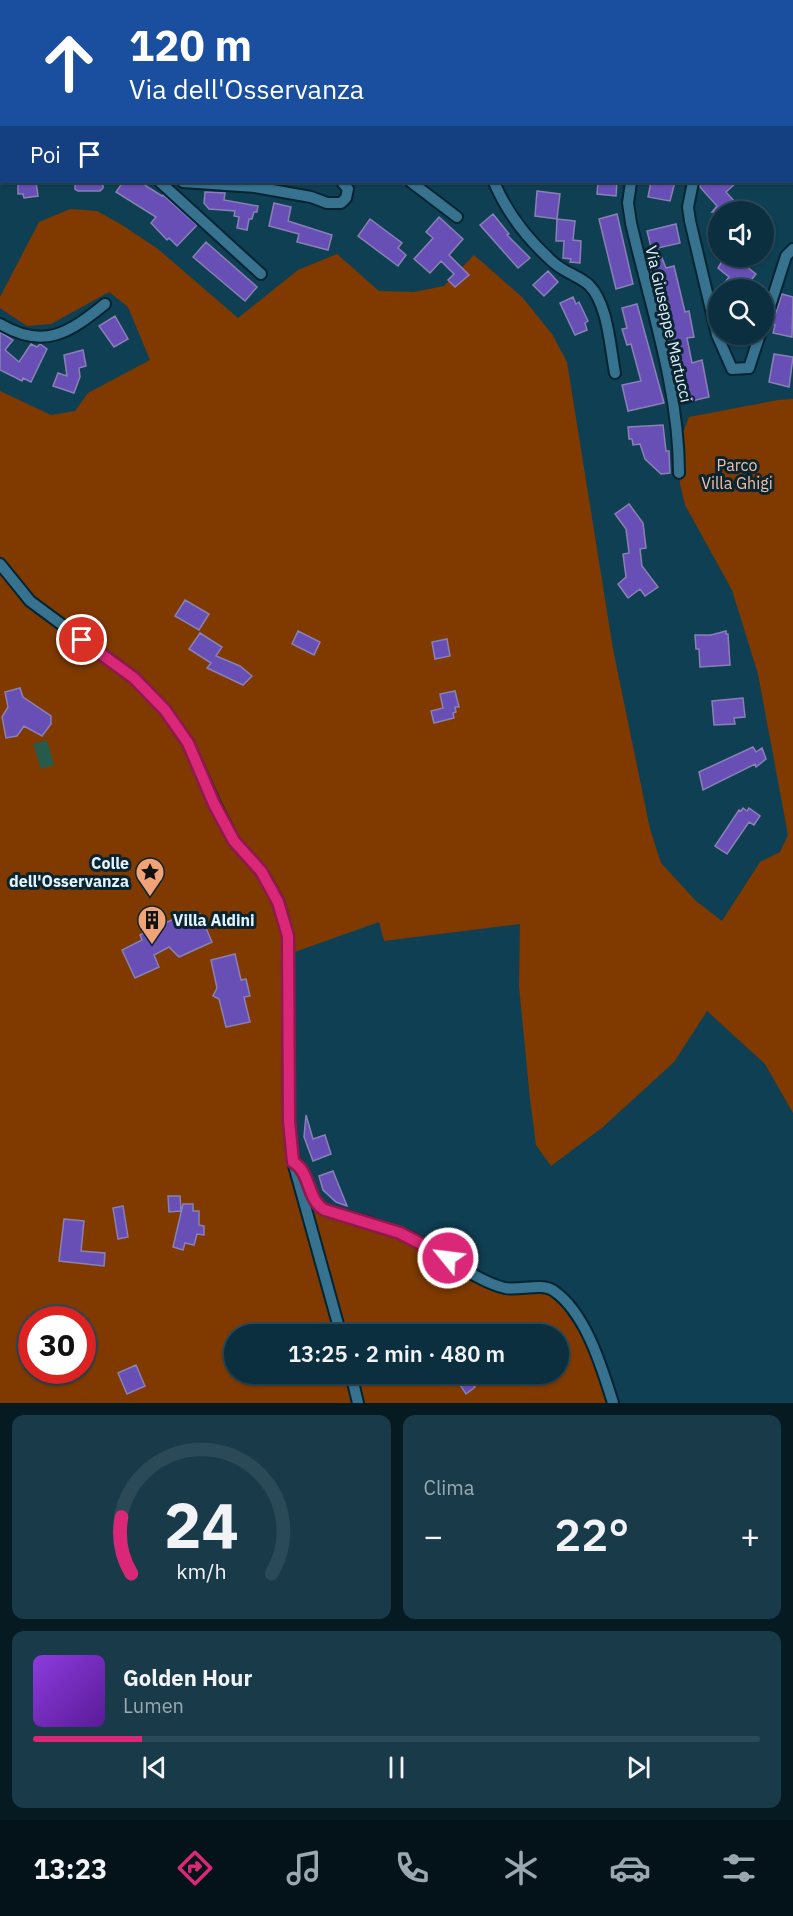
<!DOCTYPE html>
<html lang="it">
<head>
<meta charset="utf-8">
<style>
  :root { --surface:#0b2f3e; --page:#193b49; --text:#f1f3f6; --muted:#9aa9b0; --line:#2b4a58; --accent:#db2777 }
  body { margin:0; font-family:"IBM Plex Sans",sans-serif; background:var(--page); color:var(--text); height:100vh; display:flex; flex-direction:column; font-size:22px; white-space:nowrap }
  * { box-sizing:border-box; margin:0 }
  p { font-size:20px; color:var(--muted) }
  .icon { flex:none; width:33px; height:33px; fill:none; stroke:currentColor; stroke-width:2; stroke-linecap:round; stroke-linejoin:round }
  .map { position:relative; height:1403px; overflow:hidden }
  .panel { display:flex; flex-direction:column; gap:12px; padding:12px; background:#061a22; flex:1 }
  .panel>* { flex:none }
  .guide { position:absolute; left:0px; top:0px; width:794px; height:183px; box-shadow:0 2px 4px #0004,0 0 0 2px var(--line); background:#1a4fa0; color:#fff; overflow:hidden }
  .tools { position:absolute; left:708px; top:201px; display:grid; gap:12px }
  .tools a { display:grid; place-items:center; width:66px; height:66px; border-radius:50%; background:var(--surface); box-shadow:0 2px 4px #0004,0 0 0 2px var(--line); font-size:30px }
  .speed { position:absolute; left:18px; top:1306px; display:flex; gap:12px; font-size:30px; font-weight:700; text-align:center }
  .speed>* { display:grid; place-content:center; width:78px; height:78px; border-radius:50%; background:var(--surface); box-shadow:0 2px 4px #0004,0 0 0 2px var(--line); line-height:1 }
  .speed .limit { border:9px solid #d22; background:#fff; color:#111 }
  .pin { position:absolute; display:grid; place-items:center; width:51px; height:51px; color:#fff; margin:-26px; border:3px solid #fff; border-radius:50%; box-shadow:0 2px 6px #0007 }
  .me { position:absolute; width:66px; margin:-33px; rotate:299deg; stroke-linejoin:round; filter:drop-shadow(0 0 4px #0008) }
  .turn { display:flex; align-items:center; gap:21px; height:126px; padding:0 30px; font-size:27px }
  .turn .icon { width:78px; height:78px; stroke-width:2.5 }
  .turn b { display:block; font-size:42px; line-height:51px }
  .then { display:flex; align-items:center; height:57px; padding:0 30px; background:#0003; gap:12px; font-size:22px }
  .big { font-size:45px; font-weight:600; line-height:1.1 }
  .panel .card { flex:1; display:flex; flex-direction:column; justify-content:center; gap:9px; min-width:0; padding:0 21px; border-radius:12px; background:var(--page) }
  .panel .dial { align-items:center; gap:0 }
  .dial svg { height:156px; overflow:visible; fill:none; stroke:var(--line); stroke-width:7; stroke-linecap:round; text-anchor:middle }
  .dial text { fill:var(--text); stroke:none }
  .song { display:flex; align-items:center; gap:18px }
  .cover { width:72px; height:72px; border-radius:9px; background:linear-gradient(135deg,hsl(270 70% 55%),hsl(270 70% 35%)) }
  .played { height:6px; border-radius:3px; background:linear-gradient(90deg,var(--accent) 15%,var(--line) 15%) }
  .keys { display:flex; justify-content:space-around; direction:ltr }
  .heat { display:flex; justify-content:space-between; align-items:center; font-size:33px; direction:ltr }
  .panel .tiles { flex:1; display:grid; gap:12px; grid-template-columns:1fr 1fr }
  .card:last-child { grid-column:span 2 }
  .trip { position:absolute; left:224px; top:1324px; width:345px; height:60px; border-radius:30px; background:var(--surface); box-shadow:0 2px 4px #0004,0 0 0 2px var(--line); font-weight:600; line-height:60px; text-align:center }
  .menu { display:flex; height:96px; justify-content:space-around; align-items:center; background:#041319; color:var(--muted) }
  .menu .icon { width:42px; height:42px }
  .menu .current { color:var(--accent) }
  .menu b { font-size:27px; color:var(--text) }
  .map>svg:first-child { display:block }
  .green { fill:#803a00; fill-rule:evenodd }
  .water { fill:#265a4a }
  .building { fill:#684fb5; stroke:#8981b5; stroke-width:1.5 }
  .lines { fill:none; stroke-linecap:round; stroke-linejoin:round }
  .minor-casing { stroke:#032432; stroke-width:14 }
  .major-casing { stroke:#032432; stroke-width:16 }
  .minor { stroke:#37728f; stroke-width:10 }
  .major { stroke:#667f45; stroke-width:14 }
  .route-casing { stroke:#8e194d; stroke-width:15 }
  .route { stroke:#db2777; stroke-width:10 }
  .labels { text-anchor:middle; stroke-width:6; stroke-linejoin:round; paint-order:stroke }
  .street-label { font-size:16px; fill:#e3f4fe; stroke:#0a2430 }
  .park-label { font-size:16px; fill:#f5c0a2; stroke:#0a2430 }
  .poi-label { font-size:16px; font-weight:bold; fill:#e3f4fe; stroke:#0a2430; text-anchor:end }
</style>
</head>
<body>
<div class="map">
<svg width="793" height="1403" viewBox="0 0 793 1403">
  <rect width="100%" height="100%" fill="#0f3f53"/>
  <path class="green" d="M 70,209 L 97,211 L 122,225 L 158,249 L 238,318 L 298,270 L 337,254 L 379,291 L 414,292 L 444,286 L 474,255 L 522,297 L 552,334 L 567,362 L 613,649 L 650,829 L 661,863 L 696,901 L 722,921 L 760,862 L 780,852 L 788,835 L 758,674 L 732,590 L 685,505 L 680,484 L 682,435 L 689,417 L 778,400 L 793,399 L 793,1113 L 765,1064 L 707,1011 L 674,1062 L 603,1127 L 551,1166 L 536,1145 L 530,1099 L 519,986 L 520,924 L 384,941 L 379,922 L 289,954 L 293,1157 L 315,1204 L 352,1214 L 521,1293 L 550,1289 L 591,1349 L 616,1403 L 0,1403 L 0,391 L 51,415 L 75,411 L 88,393 L 150,360 L 128,307 L 109,292 L 51,324 L 27,326 L 0,308 L 0,297 L 39,222 ZM 32,1320 L 82,1320 L 82,1371 L 32,1371 ZM 234,1335 L 558,1335 L 558,1374 L 234,1374 Z"/>
  <path class="water" d="M 47,740 L 54,765 L 41,769 L 33,744 Z"/>
  <path class="building" d="M 18,182 L 36,182 L 38,196 L 24,198 L 23,194 L 18,194 Z
    M 75,182 L 103,182 L 103,188 L 100,191 L 78,191 L 75,189 Z
    M 123,182 L 140,182 L 162,196 L 163,195 L 197,225 L 177,246 L 169,238 L 167,240 L 151,223 L 156,217 L 116,192 Z
    M 598,182 L 617,182 L 616,196 L 597,194 Z
    M 651,182 L 675,182 L 670,201 L 648,197 Z
    M 700,182 L 737,182 L 726,192 L 744,212 L 712,212 L 717,206 L 700,187 Z
    M 537,191 L 560,194 L 557,219 L 535,216 Z
    M 205,192 L 225,193 L 224,200 L 258,206 L 257,212 L 254,212 L 252,219 L 249,219 L 247,230 L 237,228 L 239,217 L 234,216 L 235,211 L 209,209 L 204,203 Z
    M 274,203 L 291,207 L 288,221 L 332,235 L 328,250 L 297,242 L 299,234 L 269,226 Z
    M 493,214 L 509,234 L 507,235 L 530,258 L 518,268 L 480,225 Z
    M 617,214 L 633,284 L 616,289 L 599,219 Z
    M 439,217 L 463,239 L 449,255 L 469,275 L 455,287 L 448,280 L 454,274 L 441,261 L 430,273 L 414,259 L 433,238 L 426,232 Z
    M 370,219 L 402,243 L 398,248 L 406,255 L 398,266 L 358,236 Z
    M 557,219 L 575,221 L 573,240 L 581,241 L 580,263 L 570,262 L 571,259 L 563,258 L 564,241 L 556,241 Z
    M 676,224 L 680,243 L 658,248 L 666,268 L 674,266 L 685,312 L 689,311 L 694,337 L 687,338 L 692,363 L 702,360 L 709,397 L 687,402 L 678,366 L 682,366 L 675,339 L 669,341 L 649,265 L 655,263 L 647,231 Z
    M 206,242 L 257,287 L 245,301 L 193,257 Z
    M 725,256 L 733,256 L 756,274 L 743,290 L 729,290 L 723,285 L 729,277 L 718,268 Z
    M 548,271 L 558,282 L 544,296 L 533,285 Z
    M 782,294 L 793,297 L 792,337 L 773,333 L 775,325 L 772,324 Z
    M 573,297 L 576,304 L 579,302 L 588,321 L 585,323 L 587,330 L 575,335 L 560,303 Z
    M 637,304 L 664,403 L 628,411 L 622,385 L 641,381 L 631,344 L 627,345 L 622,329 L 627,328 L 622,308 Z
    M 115,316 L 128,339 L 114,347 L 99,326 Z
    M 0,332 L 13,340 L 5,350 L 19,362 L 31,344 L 37,347 L 40,344 L 47,349 L 31,382 L 23,378 L 22,381 L 0,370 Z
    M 83,350 L 86,366 L 79,368 L 80,377 L 74,393 L 53,386 L 58,373 L 67,376 L 64,355 Z
    M 774,354 L 793,357 L 789,387 L 769,382 Z
    M 663,425 L 666,451 L 669,451 L 670,473 L 661,474 L 645,459 L 640,444 L 633,445 L 632,439 L 629,439 L 628,427 Z
    M 629,504 L 643,523 L 646,548 L 640,549 L 642,566 L 658,587 L 645,596 L 640,589 L 628,598 L 618,584 L 626,577 L 623,554 L 629,553 L 626,529 L 615,514 Z
    M 185,600 L 209,614 L 199,630 L 175,616 Z
    M 298,631 L 320,642 L 314,655 L 292,644 Z
    M 726,631 L 726,634 L 728,634 L 730,665 L 700,667 L 699,649 L 696,649 L 695,635 L 711,635 Z
    M 200,633 L 222,647 L 216,656 L 240,666 L 252,676 L 243,685 L 207,668 L 211,663 L 189,649 Z
    M 447,639 L 450,656 L 435,659 L 432,642 Z
    M 20,688 L 23,697 L 51,716 L 51,724 L 42,736 L 24,726 L 17,736 L 6,738 L 2,717 L 8,707 L 5,692 Z
    M 455,691 L 459,707 L 455,707 L 456,712 L 453,713 L 454,718 L 434,723 L 431,711 L 443,708 L 440,694 Z
    M 743,698 L 745,717 L 734,718 L 735,724 L 714,725 L 712,701 Z
    M 753,747 L 756,752 L 762,748 L 766,759 L 756,767 L 755,764 L 703,790 L 699,772 Z
    M 743,808 L 747,811 L 749,808 L 760,816 L 754,825 L 749,822 L 727,854 L 715,846 L 739,810 L 741,811 Z
    M 200,914 L 212,942 L 179,957 L 169,947 L 154,955 L 159,967 L 135,978 L 122,950 L 142,940 L 140,935 L 178,917 L 180,923 Z
    M 235,954 L 241,980 L 246,979 L 250,996 L 244,997 L 250,1022 L 226,1027 L 219,999 L 213,996 L 217,988 L 211,960 Z
    M 306,1115 L 313,1139 L 325,1135 L 331,1154 L 313,1161 L 304,1137 Z
    M 333,1171 L 347,1206 L 336,1202 L 323,1190 L 319,1176 Z
    M 168,1196 L 180,1196 L 181,1211 L 169,1212 Z
    M 183,1204 L 193,1204 L 193,1211 L 199,1211 L 199,1225 L 204,1226 L 204,1235 L 197,1234 L 194,1245 L 185,1243 L 183,1250 L 173,1247 Z
    M 123,1206 L 128,1237 L 118,1239 L 113,1208 Z
    M 64,1219 L 84,1221 L 81,1251 L 105,1253 L 104,1266 L 59,1261 Z
    M 136,1365 L 145,1386 L 127,1394 L 118,1373 Z
    M 453,1374 L 466,1374 L 475,1387 L 466,1394 Z"/>
  <g class="lines">
    <g class="minor-casing">
      <path id="minor" d="M 60,0 L 60,2
        M 763,0 L 764,2
        M 115,2 L 115,0
        M 389,2 L 394,0
        M 727,2 L 734,0
        M 792,38 L 793,40
        M 0,168 L 2,168
        M 160,182 L 261,274
        M 183,182 L 255,187 L 311,197 L 327,203 L 341,203 L 346,198 L 348,189 L 342,182
        M 411,182 L 457,217
        M 494,182 C 507,213 528,240 554,263 C 564,272 579,276 589,285 C 608,304 610,347 615,373
        M 631,182 L 628,203 L 631,223 C 650,305 679,388 679,473
        M 693,182 L 688,207 L 690,221 L 717,335 L 732,369 L 749,368 L 760,334
        M 0,324 C 44,350 69,333 105,304
        M 764,325 L 786,256 L 793,249
        M 0,564 L 30,601 L 134,678 L 165,710 L 188,743 L 215,804 L 234,841 L 261,871 L 278,901 L 288,936 L 289,1121 L 293,1162 L 341,1335
        M 296,1163 C 310,1175 308,1201 325,1210 C 353,1218 382,1225 408,1236 C 438,1250 475,1281 505,1288 C 520,1291 542,1282 554,1291 C 586,1313 602,1368 613,1403
        M 351,1374 L 358,1403"/>
    </g>
    <g class="major-casing">
      <path id="major" d="M 651,2 L 653,0
        M 0,71 L 2,70"/>
    </g>
    <use href="#minor" class="minor"/>
    <use href="#major" class="major"/>
  </g>
  <g class="lines">
    <g class="route-casing">
      <path id="route" d="M 82,640 L 134,678 L 165,710 L 188,743 L 214,804 L 234,841 L 261,871 L 278,902 L 288,936 L 289,1121 L 293,1162 C 311,1172 307,1201 325,1210 L 400,1233 L 448,1258"/>
    </g>
    <use href="#route" class="route"/>
  </g>
  <defs>
    <g id="sight-pin" transform="scale(1.5)"><path d="M0 17L-7.5 6A9.5 9.5 0 1 1 7.5 6Z" fill="#efa376" stroke="#0a2430"/><path d="M0-6L1.8-2.2L6-1.7L2.9 1.2L3.7 5.4L0 3.3L-3.7 5.4L-2.9 1.2L-6-1.7L-1.8-2.2Z" fill="#111"/></g>
    <g id="building-pin" transform="scale(1.5)"><path d="M0 17L-7.5 6A9.5 9.5 0 1 1 7.5 6Z" fill="#efa376" stroke="#0a2430"/><path d="M-4-6H4V6H1V3H-1V6H-4ZM-2.5-4.3h1.7v1.8h-1.7ZM.8-4.3h1.7v1.8H.8ZM-2.5-1h1.7V.8h-1.7ZM.8-1h1.7V.8H.8Z" fill="#111"/></g>
  </defs>
  <g fill-rule="evenodd">
    <use href="#sight-pin" x="150" y="872"/>
    <use href="#building-pin" x="152" y="920"/>
  </g>
  <g class="labels">
    <g class="street-label">
      <text transform="translate(669 324) rotate(77)" y="6">Via Giuseppe Martucci</text>
    </g>
    <g class="park-label">
      <text x="737" y="471">Parco<tspan x="737" dy="18">Villa Ghigi</tspan></text>
    </g>
    <g class="poi-label">
      <text x="129" y="869">Colle<tspan x="129" dy="18">dell'Osservanza</tspan></text>
      <text x="173" y="926" text-anchor="start">Villa Aldini</text>
    </g>
  </g>
</svg>
<div class="tools">
<a><svg class="icon" aria-label="sound" viewBox="0 0 24 24"><path d="M4 9h4l5-4v14l-5-4H4zM17 9q2 3 0 6"/></svg></a>
<a><svg class="icon" aria-label="search" viewBox="0 0 24 24"><circle cx="10" cy="10" r="6"/><path d="M15 15l6 6"/></svg></a>
</div>
<div class="speed"><div class="limit">30</div></div>
<div class="pin" style="left:82px;top:640px;background:#d93025"><svg class="icon" aria-label="arrive" viewBox="0 0 24 24"><path d="M6 21V4h12l-3 4 3 4H6"/></svg></div>
<svg class="me" style="left:448px;top:1258px" viewBox="-20 -20 40 40"><circle r="17" fill="#db2777" stroke="#fff" stroke-width="3"/><path d="M0-11L8 9 0 5-8 9z" fill="#fff"/></svg>
<div class="trip">13:25 · 2 min · 480 m</div>
<div class="guide">
<div class="turn"><svg class="icon" aria-label="ahead" viewBox="0 0 24 24"><path d="M12 20V5M6 11l6-6 6 6"/></svg><div><b>120 m</b>Via dell'Osservanza</div></div>
<div class="then">Poi<svg class="icon" aria-label="arrive" viewBox="0 0 24 24"><path d="M6 21V4h12l-3 4 3 4H6"/></svg></div>
</div>
</div>
<section class="panel">
<div class="tiles">
<div class="card dial"><svg viewBox="0 0 100 80">
<path d="M14 69A42 42 0 1 1 86 69"/>
<path d="M14 69A42 42 0 0 1 9 40" stroke="#db2777"/>
<text x="50" y="56" font-size="32" font-weight="700">24</text>
<text x="50" y="72" font-size="11">km/h</text>
</svg></div>
<div class="card"><p>Clima</p>
<div class="heat"><a>−</a><b class="big">22°</b><a>+</a></div>
</div>
<div class="card">
<div class="song"><i class="cover"></i><div><b>Golden Hour</b><p>Lumen</p></div></div>
<div class="played"></div>
<div class="keys"><svg class="icon" aria-label="previous" viewBox="0 0 24 24"><path d="M18 5L8 12l10 7zM5 5v14"/></svg><svg class="icon" aria-label="pause" viewBox="0 0 24 24"><path d="M8 5v14M16 5v14"/></svg><svg class="icon" aria-label="next" viewBox="0 0 24 24"><path d="M6 5l10 7-10 7zM19 5v14"/></svg></div>
</div>
</div>
</section>
<nav class="menu">
<b>13:23</b>
<svg class="icon current" aria-label="directions" viewBox="0 0 24 24"><path d="M12 3l9 9-9 9-9-9zM9 14v-3h6M13 9l2 2-2 2"/></svg>
<svg class="icon" aria-label="music" viewBox="0 0 24 24"><path d="M9 18V5l10-2v13"/><circle cx="6" cy="18" r="3"/><circle cx="16" cy="16" r="3"/></svg>
<svg class="icon" aria-label="phone" viewBox="0 0 24 24"><path d="M5 4h4l2 5-3 2q2 4 5 5l2-3 5 2v4C11 20 4 13 5 4z"/></svg>
<svg class="icon" aria-label="climate" viewBox="0 0 24 24"><path d="M12 3v18M4 7l16 10M4 17L20 7"/></svg>
<svg class="icon" aria-label="car" viewBox="0 0 24 24"><path d="M5 17H2v-5l4-1 3-4h7l3 4 3 1v5h-3M9 17h6M6 11h13"/><circle cx="7" cy="17" r="2"/><circle cx="17" cy="17" r="2"/></svg>
<svg class="icon" aria-label="filters" viewBox="0 0 24 24"><path d="M4 7h16M4 17h16"/><circle cx="9" cy="7" r="2"/><circle cx="15" cy="17" r="2"/></svg>
</nav>
</body>
</html>
